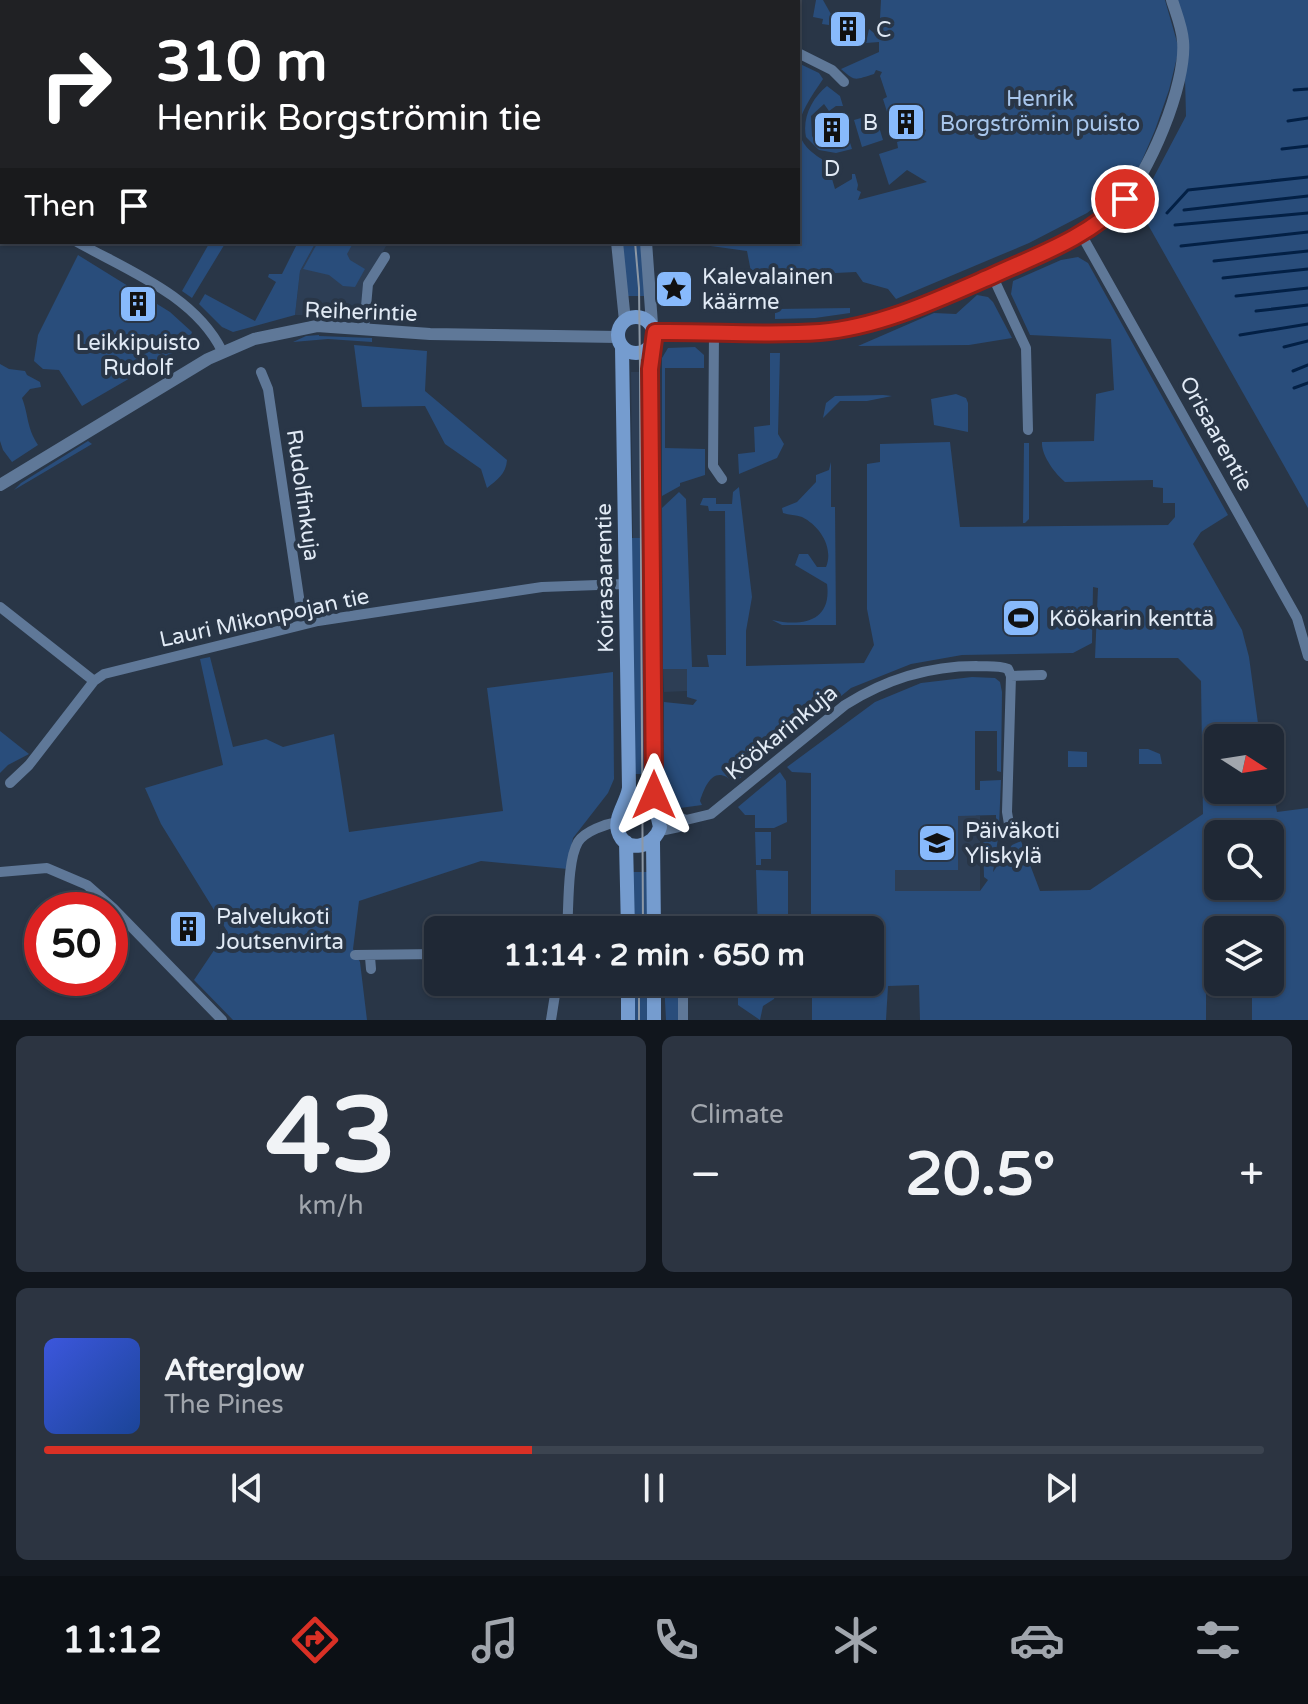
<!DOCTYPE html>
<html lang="en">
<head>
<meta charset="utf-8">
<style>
  :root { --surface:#1f2835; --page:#2c3441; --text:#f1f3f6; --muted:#a1a6ad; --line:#3c4450; --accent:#d93025 }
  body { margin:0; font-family:"Varela Round",sans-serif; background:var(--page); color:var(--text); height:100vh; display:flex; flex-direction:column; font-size:30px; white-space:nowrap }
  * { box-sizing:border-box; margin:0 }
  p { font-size:26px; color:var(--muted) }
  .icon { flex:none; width:44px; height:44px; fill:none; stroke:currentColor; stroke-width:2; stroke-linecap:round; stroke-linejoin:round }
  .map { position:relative; height:1020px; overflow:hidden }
  .details { display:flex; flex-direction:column; gap:16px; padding:16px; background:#11161d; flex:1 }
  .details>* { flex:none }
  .banner { position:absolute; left:0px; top:0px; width:800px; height:244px; box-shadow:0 2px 6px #0004,0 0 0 2px var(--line); background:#202124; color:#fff; overflow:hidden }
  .needle { width:52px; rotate:102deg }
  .tools { position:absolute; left:1204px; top:724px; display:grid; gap:16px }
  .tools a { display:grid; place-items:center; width:80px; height:80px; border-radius:12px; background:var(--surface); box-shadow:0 2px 6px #0004,0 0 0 2px var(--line); font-size:40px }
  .speed { position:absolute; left:24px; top:892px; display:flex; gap:16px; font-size:40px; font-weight:700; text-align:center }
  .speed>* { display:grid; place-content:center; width:104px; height:104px; border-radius:50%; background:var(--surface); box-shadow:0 2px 6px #0004,0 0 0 2px var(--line); line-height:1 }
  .speed .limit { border:12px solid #d22; background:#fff; color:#111 }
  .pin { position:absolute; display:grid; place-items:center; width:68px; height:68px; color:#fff; margin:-34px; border:4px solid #fff; border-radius:50%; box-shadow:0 2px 8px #0007 }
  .me { position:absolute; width:88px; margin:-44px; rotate:0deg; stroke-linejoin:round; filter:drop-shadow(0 0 6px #0008) }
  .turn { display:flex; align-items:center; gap:28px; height:168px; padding:0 24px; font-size:36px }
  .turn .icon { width:104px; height:104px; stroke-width:2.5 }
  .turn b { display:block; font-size:56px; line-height:68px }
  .then { display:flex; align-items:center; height:76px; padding:0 24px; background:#0003; gap:16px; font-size:30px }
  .big { font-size:60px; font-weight:700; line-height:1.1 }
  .details .card { flex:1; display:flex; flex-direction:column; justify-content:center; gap:12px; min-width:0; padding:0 28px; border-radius:12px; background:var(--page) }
  .details .dial { align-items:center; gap:0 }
  .dial b { font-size:104px; line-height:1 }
  .song { display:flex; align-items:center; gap:24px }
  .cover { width:96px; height:96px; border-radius:12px; background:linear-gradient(135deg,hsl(230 70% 55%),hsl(220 70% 35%)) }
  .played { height:8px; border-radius:4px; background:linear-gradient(90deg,var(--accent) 40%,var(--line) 40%) }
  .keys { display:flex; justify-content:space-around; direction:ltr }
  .heat { display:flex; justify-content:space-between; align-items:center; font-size:44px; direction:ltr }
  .details .tiles { flex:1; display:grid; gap:16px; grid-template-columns:1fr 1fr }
  .card:last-child { grid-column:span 2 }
  .trip { position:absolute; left:424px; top:916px; width:460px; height:80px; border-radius:12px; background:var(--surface); box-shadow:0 2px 6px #0004,0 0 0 2px var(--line); font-weight:700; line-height:80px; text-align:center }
  .menu { display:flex; height:128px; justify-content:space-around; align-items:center; background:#0c1015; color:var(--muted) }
  .menu .icon { width:56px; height:56px }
  .menu .on { color:var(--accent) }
  .menu b { font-size:36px; color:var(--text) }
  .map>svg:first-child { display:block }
  .built { fill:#2d3e55 }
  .green { fill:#294d7b; fill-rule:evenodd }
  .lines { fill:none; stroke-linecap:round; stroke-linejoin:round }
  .stream { stroke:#032045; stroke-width:3 }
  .minor { stroke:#5f7898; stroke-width:10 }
  .tertiary { stroke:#5f7898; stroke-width:12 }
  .secondary { stroke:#759ccf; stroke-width:14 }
  .tram { stroke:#8d98a5; stroke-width:2 }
  .route-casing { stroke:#8d1f18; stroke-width:20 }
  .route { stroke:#d93025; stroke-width:14 }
  .labels { text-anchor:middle; stroke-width:8; stroke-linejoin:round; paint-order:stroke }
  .poi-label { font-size:22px; fill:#e1eaf5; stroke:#293647; text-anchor:start }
  .park-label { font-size:22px; fill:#a8c6ec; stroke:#293647 }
  .street-label { font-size:22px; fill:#e1eaf5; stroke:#293647 }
</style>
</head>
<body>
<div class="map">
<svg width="1308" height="1020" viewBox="0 0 1308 1020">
  <rect width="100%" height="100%" fill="#293647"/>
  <path class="built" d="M 316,242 L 384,242 L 386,246 L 367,281 L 364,316 L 295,315 L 300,271 Z
    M 631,372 L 643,372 L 644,538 L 633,538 Z
    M 663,669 L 687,669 L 687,691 L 664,692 Z
    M 974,742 L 976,816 L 980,816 L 980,891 L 895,892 L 894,787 Z"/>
  <path class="green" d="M 0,0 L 183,0 L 2,2 L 0,17 Z
    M 234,0 L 439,0 L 442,2 L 237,2 Z
    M 523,0 L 682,0 L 526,2 Z
    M 816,0 L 823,0 L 832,16 L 829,25 L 822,24 L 823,19 L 813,17 Z
    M 881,0 L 1165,0 L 1179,49 L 1169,90 L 1155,130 L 1140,165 L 1124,185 L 1087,213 L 1029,243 L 896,299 L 888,289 L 863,282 L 856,272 L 752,277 L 747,251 L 696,244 L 695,242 L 798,242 L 798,63 L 819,73 L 823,79 C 800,113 782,138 827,162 L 835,189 L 852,179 L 852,174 L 855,174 L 858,185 L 857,190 L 861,192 L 858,200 L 927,182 L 907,170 L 889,185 L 879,154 L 898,148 L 897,142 L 920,135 L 924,136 L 926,130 L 923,128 L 917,110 L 918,106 L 913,103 L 910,108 L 888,115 L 883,99 L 887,97 L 880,76 L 882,72 L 876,70 L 874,74 C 854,80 856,82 841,69 L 879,52 L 879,42 L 866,43 L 869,29 L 879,37 Z
    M 1178,0 L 1308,0 L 1308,508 L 1138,207 L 1186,116 L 1185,78 L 1188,58 Z
    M 827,86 L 840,96 L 843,106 L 836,106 L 829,111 L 824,104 L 811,116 L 812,136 L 818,147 L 830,148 L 827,142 L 848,136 L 852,149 L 836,153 L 819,150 L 806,137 C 802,118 812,98 827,86 Z
    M 875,114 L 883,140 L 862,147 L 854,120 Z
    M 210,242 L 226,242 L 192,298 L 182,291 Z
    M 298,242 L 316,242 L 300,271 L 295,315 L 233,332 L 222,327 L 199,304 L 205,294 L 255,321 L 276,282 L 268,277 L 269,274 L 282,274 Z
    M 318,242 L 345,242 L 352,245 L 347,254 L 350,260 L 365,269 L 355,287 L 343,286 L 329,275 L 303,269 Z
    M 621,242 L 643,242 L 645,296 L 627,296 Z
    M 78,255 L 170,312 L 192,332 L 187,345 L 82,406 L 59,370 L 43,369 L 34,361 L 38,335 Z
    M 1078,257 L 1088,263 L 1228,515 L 1201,532 L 1193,544 L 1242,630 L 1249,657 L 1260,738 L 1218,738 L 1218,790 L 1270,790 L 1270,776 L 1277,812 L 1308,808 L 1308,1020 L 1252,1020 L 1252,982 L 1270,982 L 1270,930 L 1218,930 L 1218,969 L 1206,970 L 1206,1020 L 920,1020 L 919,985 L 888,986 L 886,1020 L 812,1020 L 812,982 L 870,982 L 870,930 L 811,930 L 811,773 L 792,772 L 787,767 L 875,702 L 921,683 L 972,677 L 995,678 L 1000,682 L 1002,692 L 1001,772 L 997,771 L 997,731 L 975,731 L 975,790 L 980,790 L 980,781 L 1001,780 L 999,826 L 996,826 L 996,815 L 958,816 L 958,870 L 895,870 L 895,891 L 980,891 L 988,880 L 984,877 L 983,841 L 994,840 L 995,837 L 998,838 L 993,872 L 1012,845 L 1021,841 L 1040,891 L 1090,890 L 1203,814 L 1201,681 L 1178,658 L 1095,658 L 1098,588 L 1093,587 L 1092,643 L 1073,653 L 962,655 L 911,664 L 851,688 L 734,783 C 715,764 706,783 700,801 L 702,805 L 673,809 L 664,795 L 664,702 L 693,705 L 697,700 L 687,697 L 687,669 L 663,669 L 662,508 L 679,492 L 686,499 L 692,667 L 709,667 L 707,655 L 726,655 L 725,511 L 709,511 L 708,506 L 700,505 L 703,498 L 716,498 L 716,504 L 732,504 L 733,492 L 739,487 L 752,597 L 746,631 L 746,666 L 864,663 L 874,645 L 867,609 L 867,464 L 880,462 L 880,444 L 950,442 L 960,527 L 1168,525 L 1175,517 L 1175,503 L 1163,503 L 1163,488 L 1153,487 L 1153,480 L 1065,482 C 1055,474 1041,455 1042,442 L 1094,441 L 1096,394 L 1114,390 L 1111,339 L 1030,335 L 1011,294 L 1013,281 L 1061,260 ZM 1270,834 L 1270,886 L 1218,886 L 1218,834 Z
    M 977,295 L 988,297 L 993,302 L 1012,338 L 969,345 L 858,346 L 934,313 L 956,314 Z
    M 850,308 L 850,313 L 815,318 L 775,319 L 775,309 Z
    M 319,335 L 319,336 L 372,338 L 372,342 L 328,339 L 293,342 L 306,336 Z
    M 354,345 L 427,351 L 425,391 L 507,460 C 506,474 497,480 487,488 L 481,469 L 445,444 L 425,406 L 362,407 Z
    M 695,347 L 704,355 L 704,368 L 665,368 L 665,448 L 705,449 L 705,475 L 680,483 L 680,486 L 662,496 L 662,358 L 668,348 Z
    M 770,353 L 780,353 L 778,434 L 784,444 L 777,458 L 739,474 L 738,454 L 755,452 L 754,427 L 770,425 Z
    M 0,364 L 9,369 L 25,371 L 27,375 L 40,382 L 41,387 L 30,389 L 22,398 C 29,416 26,426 38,445 L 12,462 L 3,450 L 0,441 Z
    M 956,394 L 966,398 L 968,403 L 968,432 L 934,425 L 931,399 Z
    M 883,395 L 892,396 L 867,401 L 840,401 L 823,418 L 826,403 L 835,396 Z
    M 88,441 L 92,444 L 14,490 L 21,483 Z
    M 1024,443 L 1029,443 L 1029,519 L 1025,523 L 1023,523 Z
    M 831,462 L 831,507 L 835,507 L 836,625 L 782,625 L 772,620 C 803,627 832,621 827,584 L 795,565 L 799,554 L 808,554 L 817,567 L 826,567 C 834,548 820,526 802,517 C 796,515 789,515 783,513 L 782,508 L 797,502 L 816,482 L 816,475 L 829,470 Z
    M 631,538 L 647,538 L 651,774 L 630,774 Z
    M 210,657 L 233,747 L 266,739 L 283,747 L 334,734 L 349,832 L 503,811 L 487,688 L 613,672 L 614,779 L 608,793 L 573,838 L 568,869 L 481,861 L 359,901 L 353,949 L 360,962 L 367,1020 L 233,1020 L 194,980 L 227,931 L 161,824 L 145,788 L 223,765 L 200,659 Z
    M 0,731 L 29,754 L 8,765 L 0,773 Z
    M 1139,749 L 1148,749 L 1160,754 L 1162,764 L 1139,764 Z
    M 1068,751 L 1087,752 L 1087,767 L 1068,767 Z
    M 780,772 L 786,781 L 787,822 L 774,828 L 755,828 L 755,815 L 745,815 L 738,807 Z
    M 755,832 L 771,832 L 771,859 L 761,859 L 761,865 L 756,865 Z
    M 756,870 L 788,871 L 788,930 L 758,930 Z
    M 630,872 L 650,872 L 651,930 L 630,930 Z
    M 631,982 L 651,982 L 652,1020 L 631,1020 Z
    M 664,982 L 678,982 L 679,1020 L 666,1020 Z
    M 738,982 L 779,982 L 774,999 L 763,1006 L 760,1020 L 738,1005 Z"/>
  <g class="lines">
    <path class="stream" d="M 1294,90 L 1308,89
      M 1288,121 L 1308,118
      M 1282,149 L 1308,146
      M 1184,210 L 1308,196
      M 1167,213 L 1188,190 L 1308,177
      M 1175,225 L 1308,213
      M 1181,246 L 1308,232
      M 1214,261 L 1308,251
      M 1223,278 L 1308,269
      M 1236,296 L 1308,288
      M 1256,311 L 1308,305
      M 1240,335 L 1308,324
      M 1284,347 L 1308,341
      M 1293,371 L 1308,365
      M 1294,388 L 1308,383"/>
    <path class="minor" d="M 754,0 L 754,2
      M 798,53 L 832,70 L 844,82
      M 0,199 L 2,200
      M 1081,234 L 1297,618 L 1308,656
      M 77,242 C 129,271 195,296 222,351
      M 992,275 L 1026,348 L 1028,430
      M 364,329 L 368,284 L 385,257
      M 714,332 L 713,466 L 722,479
      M 261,372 L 268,389 L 303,624
      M 0,607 L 94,681
      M 10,783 L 29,765 L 94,681 L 104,674 L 318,621 L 542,587 L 626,584
      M 660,817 L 679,817 L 686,820 L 711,814 L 845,705 C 886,679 928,666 976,666 C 987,667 998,665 1008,669 L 1011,676 L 1042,675
      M 1010,830 L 1007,812 L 1011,676
      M 660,831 L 679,827 L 686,820
      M 0,872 L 47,868 L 87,885 L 113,908 L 222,1020
      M 567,930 C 569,907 567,861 578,842 C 585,831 606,824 617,822
      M 355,955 L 438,954
      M 370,957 L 371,969
      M 683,982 L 683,1020
      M 551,1020 L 557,982"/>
    <path class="tertiary" d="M 468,0 L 471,2
      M 506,0 L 508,2
      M 617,242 L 625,321
      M 646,242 L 652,324
      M 655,332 C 717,331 781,339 842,329 C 896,320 947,295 996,273 C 1038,255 1085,240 1118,207 C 1148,177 1187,84 1183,41 C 1182,27 1176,13 1172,0
      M 0,485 L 208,359 L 254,339 L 317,326 L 430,334 L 618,337"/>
    <path class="secondary" d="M618 335a18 18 0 1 1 36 0a18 18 0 1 1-36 0Z
      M 652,344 L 650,369 L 656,810
      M 622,347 L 629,788 C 627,802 614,817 618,831 C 625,855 655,847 660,827 L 656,810 L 638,803 L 624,809
      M 626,842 L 628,930
      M 653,842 L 654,930
      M 628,982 L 628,1020
      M 654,982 L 654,1020"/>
    <path class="tram" d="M 491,0 L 493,2
      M 635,242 L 639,288 L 640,369 L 643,930
      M 639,982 L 639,1020"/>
  </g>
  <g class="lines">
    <g class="route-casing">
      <path id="route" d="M 654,795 L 650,369 L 655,332 C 710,331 765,336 820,332 C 880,327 939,299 994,275 C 1040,254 1089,237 1125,199"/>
    </g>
    <use href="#route" class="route"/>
  </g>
  <defs>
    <g id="building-square" transform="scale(2)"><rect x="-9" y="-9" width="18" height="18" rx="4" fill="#88bafc" stroke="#293647"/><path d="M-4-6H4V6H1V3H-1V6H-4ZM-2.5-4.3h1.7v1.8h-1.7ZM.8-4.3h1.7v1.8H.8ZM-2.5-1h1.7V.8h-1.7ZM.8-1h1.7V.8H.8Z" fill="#111"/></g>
    <g id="sight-square" transform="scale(2)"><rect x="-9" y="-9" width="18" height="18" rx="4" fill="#88bafc" stroke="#293647"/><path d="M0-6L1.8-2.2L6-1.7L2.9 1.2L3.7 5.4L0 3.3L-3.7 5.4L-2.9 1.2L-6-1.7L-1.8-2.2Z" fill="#111"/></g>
    <g id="stadium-square" transform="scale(2)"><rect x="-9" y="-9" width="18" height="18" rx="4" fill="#88bafc" stroke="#293647"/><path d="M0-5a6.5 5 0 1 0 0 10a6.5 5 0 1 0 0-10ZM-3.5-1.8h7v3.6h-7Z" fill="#111"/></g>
    <g id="school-square" transform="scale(2)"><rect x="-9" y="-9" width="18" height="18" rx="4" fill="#88bafc" stroke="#293647"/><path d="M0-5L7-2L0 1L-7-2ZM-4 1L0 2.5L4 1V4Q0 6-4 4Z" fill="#111"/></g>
  </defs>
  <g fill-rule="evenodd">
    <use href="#building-square" x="848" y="29"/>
    <use href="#building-square" x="906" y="122"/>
    <use href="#building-square" x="832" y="130"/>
    <use href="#sight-square" x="674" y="289"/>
    <use href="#building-square" x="138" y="304"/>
    <use href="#stadium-square" x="1021" y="618"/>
    <use href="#school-square" x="937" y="843"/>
    <use href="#building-square" x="188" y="929"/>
  </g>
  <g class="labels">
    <g class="poi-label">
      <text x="876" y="37">C</text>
      <text x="878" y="130" text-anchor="end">B</text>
      <text x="832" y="176" text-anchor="middle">D</text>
      <text x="702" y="284">Kalevalainen<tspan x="702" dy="25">käärme</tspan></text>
      <text x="138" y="350" text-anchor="middle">Leikkipuisto<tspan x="138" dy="25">Rudolf</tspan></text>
      <text x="1049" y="626">Köökarin kenttä</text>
      <text x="965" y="838">Päiväkoti<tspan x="965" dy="25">Yliskylä</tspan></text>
      <text x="216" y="924">Palvelukoti<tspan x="216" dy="25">Joutsenvirta</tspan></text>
    </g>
    <g class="park-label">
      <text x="1040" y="106">Henrik<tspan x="1040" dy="25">Borgströmin puisto</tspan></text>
    </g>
    <g class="street-label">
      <text transform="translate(361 311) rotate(2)" y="8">Reiherintie</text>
      <text transform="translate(1217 433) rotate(61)" y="8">Orisaarentie</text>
      <text transform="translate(304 495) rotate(82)" y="8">Rudolfinkuja</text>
      <text transform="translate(604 578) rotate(-91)" y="8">Koirasaarentie</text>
      <text transform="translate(264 617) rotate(-12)" y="8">Lauri Mikonpojan tie</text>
      <text transform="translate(781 732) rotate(-39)" y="8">Köökarinkuja</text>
    </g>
  </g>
</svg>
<div class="tools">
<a><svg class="needle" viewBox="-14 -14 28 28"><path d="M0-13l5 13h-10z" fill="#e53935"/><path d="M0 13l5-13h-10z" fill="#a1a6ad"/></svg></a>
<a><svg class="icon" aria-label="search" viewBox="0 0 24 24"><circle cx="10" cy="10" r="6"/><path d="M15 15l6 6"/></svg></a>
<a><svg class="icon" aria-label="layers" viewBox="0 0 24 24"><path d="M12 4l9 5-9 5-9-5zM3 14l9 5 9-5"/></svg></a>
</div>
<div class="speed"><div class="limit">50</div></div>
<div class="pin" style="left:1125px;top:199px;background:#d93025"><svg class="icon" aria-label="arrive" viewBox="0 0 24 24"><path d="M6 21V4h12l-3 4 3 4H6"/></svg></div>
<svg class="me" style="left:654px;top:795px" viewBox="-20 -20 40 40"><path d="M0-17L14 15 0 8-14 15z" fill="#d93025" stroke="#fff" stroke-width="4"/></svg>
<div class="trip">11:14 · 2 min · 650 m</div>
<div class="banner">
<div class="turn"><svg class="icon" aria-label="right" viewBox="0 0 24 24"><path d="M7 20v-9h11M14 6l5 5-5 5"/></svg><div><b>310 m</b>Henrik Borgströmin tie</div></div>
<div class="then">Then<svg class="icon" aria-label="arrive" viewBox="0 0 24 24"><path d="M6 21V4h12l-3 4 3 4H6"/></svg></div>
</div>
</div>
<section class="details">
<div class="tiles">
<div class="card dial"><b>43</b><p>km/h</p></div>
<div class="card"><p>Climate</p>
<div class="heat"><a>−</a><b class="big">20.5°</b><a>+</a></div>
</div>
<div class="card">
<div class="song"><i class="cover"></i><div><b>Afterglow</b><p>The Pines</p></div></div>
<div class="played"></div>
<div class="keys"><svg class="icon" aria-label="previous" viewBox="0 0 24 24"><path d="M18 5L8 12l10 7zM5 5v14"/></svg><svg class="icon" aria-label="pause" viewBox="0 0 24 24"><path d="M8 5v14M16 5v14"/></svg><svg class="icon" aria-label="next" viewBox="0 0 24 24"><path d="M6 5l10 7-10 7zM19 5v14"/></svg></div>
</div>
</div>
</section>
<nav class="menu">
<b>11:12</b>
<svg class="icon on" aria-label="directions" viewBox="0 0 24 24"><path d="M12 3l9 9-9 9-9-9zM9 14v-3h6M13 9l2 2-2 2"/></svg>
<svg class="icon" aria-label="music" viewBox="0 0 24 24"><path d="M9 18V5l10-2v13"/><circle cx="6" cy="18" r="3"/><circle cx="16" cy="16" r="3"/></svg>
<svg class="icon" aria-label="phone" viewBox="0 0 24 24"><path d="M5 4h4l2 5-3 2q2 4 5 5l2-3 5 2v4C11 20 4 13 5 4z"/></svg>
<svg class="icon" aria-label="climate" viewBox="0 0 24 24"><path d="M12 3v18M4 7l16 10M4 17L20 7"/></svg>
<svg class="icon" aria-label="car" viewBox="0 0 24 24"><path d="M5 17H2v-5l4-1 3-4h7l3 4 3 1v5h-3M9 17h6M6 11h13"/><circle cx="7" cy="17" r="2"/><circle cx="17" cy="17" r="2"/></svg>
<svg class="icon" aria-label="filters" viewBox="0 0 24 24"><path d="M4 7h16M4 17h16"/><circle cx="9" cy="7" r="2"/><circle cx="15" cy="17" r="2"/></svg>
</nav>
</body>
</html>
